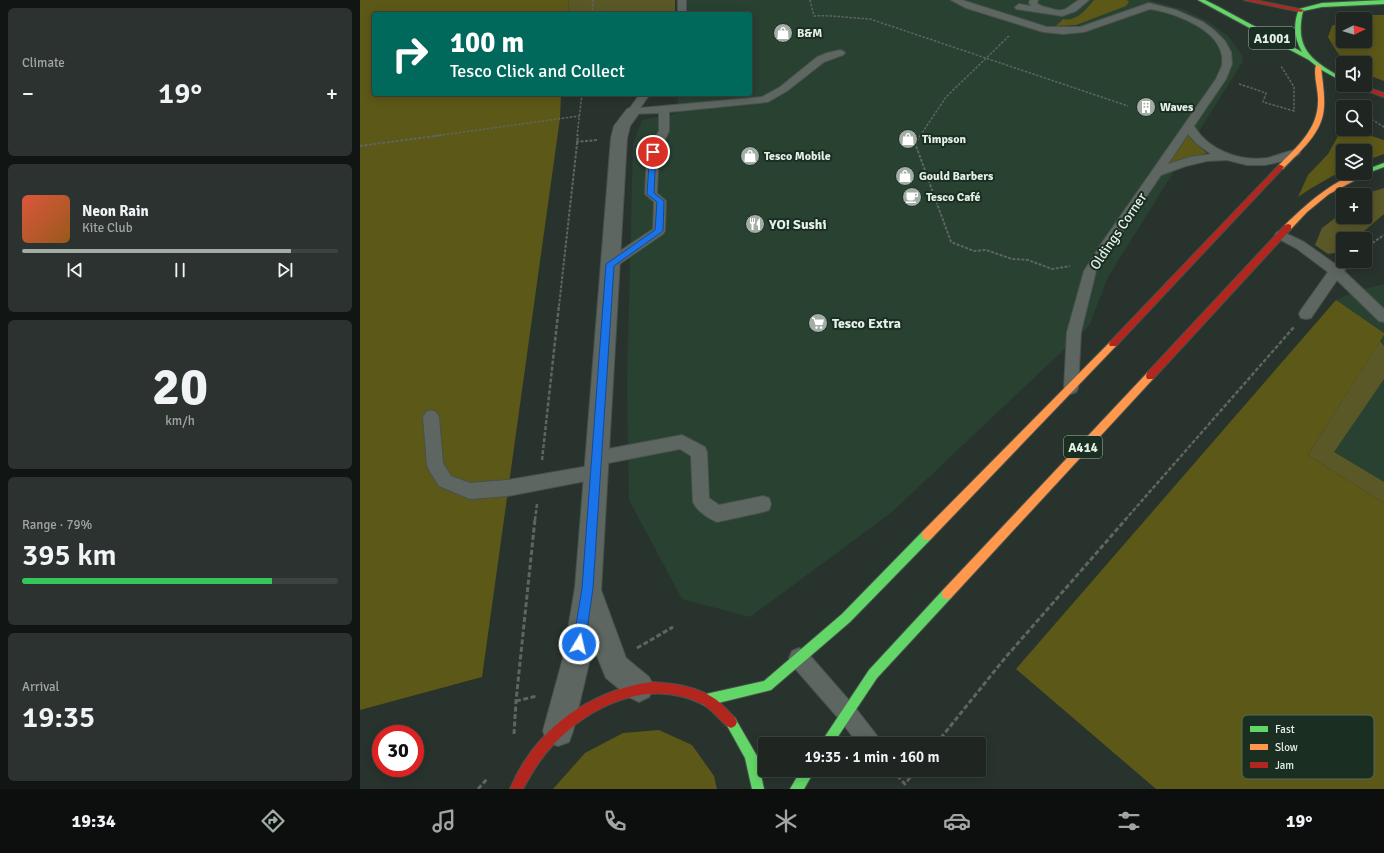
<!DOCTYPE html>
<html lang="en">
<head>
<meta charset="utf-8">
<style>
  :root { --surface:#1f2622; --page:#2c322f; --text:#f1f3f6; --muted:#a1a5a5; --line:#3c4340; --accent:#a2ada6 }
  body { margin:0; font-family:Signika,sans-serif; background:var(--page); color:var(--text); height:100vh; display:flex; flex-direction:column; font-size:15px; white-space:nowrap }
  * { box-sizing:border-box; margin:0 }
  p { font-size:13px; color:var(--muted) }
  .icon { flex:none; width:22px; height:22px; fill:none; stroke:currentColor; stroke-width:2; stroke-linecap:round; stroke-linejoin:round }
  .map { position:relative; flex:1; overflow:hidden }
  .drawer { display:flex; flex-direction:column; gap:8px; padding:8px; background:#111513; width:360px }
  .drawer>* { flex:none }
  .hud { position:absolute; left:12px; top:12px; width:380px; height:84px; border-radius:4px; box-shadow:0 2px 10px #0003,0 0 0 1px var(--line); background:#00695c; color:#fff; overflow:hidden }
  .needle { width:26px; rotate:85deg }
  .fabs { position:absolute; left:976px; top:12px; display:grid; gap:8px }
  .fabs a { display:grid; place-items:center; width:36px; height:36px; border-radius:4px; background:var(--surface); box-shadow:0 2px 10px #0003,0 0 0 1px var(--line); font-size:20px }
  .speed { position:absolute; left:12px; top:725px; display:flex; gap:8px; font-size:20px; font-weight:700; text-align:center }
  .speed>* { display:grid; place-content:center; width:52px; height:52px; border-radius:50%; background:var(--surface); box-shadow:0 2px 10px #0003,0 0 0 1px var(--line); line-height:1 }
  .speed .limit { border:6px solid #d22; background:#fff; color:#111 }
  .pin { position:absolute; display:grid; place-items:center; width:34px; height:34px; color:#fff; margin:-17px; border:2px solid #fff; border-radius:50%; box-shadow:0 1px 4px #0007 }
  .me { position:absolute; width:44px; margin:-22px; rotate:9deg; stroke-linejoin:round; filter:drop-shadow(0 0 3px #0008) }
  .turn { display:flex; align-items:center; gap:14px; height:84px; padding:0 12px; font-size:18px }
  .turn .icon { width:52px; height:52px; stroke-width:2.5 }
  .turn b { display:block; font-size:28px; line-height:34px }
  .big { font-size:30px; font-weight:600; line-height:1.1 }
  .drawer .widget { flex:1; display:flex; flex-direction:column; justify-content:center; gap:6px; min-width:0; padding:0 14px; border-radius:6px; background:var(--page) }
  .drawer .dial { align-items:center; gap:0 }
  .dial b { font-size:52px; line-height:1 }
  .song { display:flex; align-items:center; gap:12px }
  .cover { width:48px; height:48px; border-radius:6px; background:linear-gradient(135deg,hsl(10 70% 55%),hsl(30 70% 35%)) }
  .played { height:4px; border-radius:2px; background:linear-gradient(90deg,var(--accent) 85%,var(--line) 85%) }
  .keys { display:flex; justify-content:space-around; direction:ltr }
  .heat { display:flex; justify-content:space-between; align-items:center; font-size:22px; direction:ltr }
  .charge { height:6px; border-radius:3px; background:linear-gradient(90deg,#34c759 79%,var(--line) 0) }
  .trip { position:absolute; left:398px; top:737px; width:228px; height:40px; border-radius:4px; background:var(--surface); box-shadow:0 2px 10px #0003,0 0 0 1px var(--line); font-weight:600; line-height:40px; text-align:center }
  .menu { display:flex; height:64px; justify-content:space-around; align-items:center; background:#0c0f0e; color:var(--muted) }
  .menu .icon { width:28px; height:28px }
  .menu .selected { color:var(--accent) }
  .menu b { font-size:18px; color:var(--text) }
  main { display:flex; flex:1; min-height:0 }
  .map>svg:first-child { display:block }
  .built { fill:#284131 }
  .green { fill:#5c5817 }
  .forest { fill:#5a5826 }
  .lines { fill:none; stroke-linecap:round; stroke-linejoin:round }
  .lane-casing { stroke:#48514c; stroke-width:2 }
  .street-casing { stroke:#48514c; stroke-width:2 }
  .fast-casing { stroke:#48514c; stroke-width:2 }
  .slow-casing { stroke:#48514c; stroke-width:2 }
  .jam-casing { stroke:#48514c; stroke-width:2 }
  .path-far3 { stroke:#5f6561; stroke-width:1.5; stroke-dasharray:2.5 1.5; stroke-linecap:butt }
  .path-far2 { stroke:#5f6561; stroke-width:2; stroke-dasharray:3 1.5; stroke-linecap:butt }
  .path-far1 { stroke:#5f6561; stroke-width:2.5; stroke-dasharray:4 2; stroke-linecap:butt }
  .path { stroke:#5f6561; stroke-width:3; stroke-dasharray:5 2.5; stroke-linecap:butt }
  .lane { fill:#5e6661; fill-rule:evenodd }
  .street { fill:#5e6661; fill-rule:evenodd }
  .fast { fill:#63d668; fill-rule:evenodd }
  .slow { fill:#ff974d; fill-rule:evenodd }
  .jam { fill:#b3261e; fill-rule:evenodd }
  .route { fill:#1a73e8; stroke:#114b97 }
  .labels { text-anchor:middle; stroke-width:4; stroke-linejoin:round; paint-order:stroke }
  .far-poi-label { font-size:12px; font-weight:bold; fill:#e3efe7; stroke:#1a2e22; text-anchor:start }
  .shield { fill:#1a2e22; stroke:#a7b5ac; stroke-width:1 }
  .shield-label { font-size:13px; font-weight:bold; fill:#e3efe7 }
  .poi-label { font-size:14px; font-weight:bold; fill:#e3efe7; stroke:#1a2e22; text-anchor:start }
  .street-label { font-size:14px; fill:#e3efe7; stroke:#1a2e22 }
  .key { fill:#1a2e22; stroke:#56685d; stroke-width:1 }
  .key-label { font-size:11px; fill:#e3efe7 }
</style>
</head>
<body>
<main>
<section class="drawer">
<div class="widget"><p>Climate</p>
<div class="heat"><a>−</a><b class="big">19°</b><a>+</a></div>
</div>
<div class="widget">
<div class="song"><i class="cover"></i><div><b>Neon Rain</b><p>Kite Club</p></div></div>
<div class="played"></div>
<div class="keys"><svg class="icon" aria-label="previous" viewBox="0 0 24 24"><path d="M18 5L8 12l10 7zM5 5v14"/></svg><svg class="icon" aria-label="pause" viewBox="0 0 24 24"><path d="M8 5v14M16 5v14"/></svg><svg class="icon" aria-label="next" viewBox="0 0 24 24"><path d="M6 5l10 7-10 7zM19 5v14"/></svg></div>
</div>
<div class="widget dial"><b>20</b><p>km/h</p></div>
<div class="widget"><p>Range · 79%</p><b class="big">395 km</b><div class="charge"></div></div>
<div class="widget"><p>Arrival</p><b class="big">19:35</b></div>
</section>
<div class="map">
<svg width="1024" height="789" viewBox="0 0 1024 789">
  <rect width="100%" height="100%" fill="#29332d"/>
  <path class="built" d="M 316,0 L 789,0 L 825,10 L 849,22 L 868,36 L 882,55 L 883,61 L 748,277 L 729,326 L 532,512 L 390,617 L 322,599 L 269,500 L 267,383 L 273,144 L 282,120 L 318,113 L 318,94 L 390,94 L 390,14 L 317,14 Z
    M 1024,284 L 1024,333 L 976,300 L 996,291 Z
    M 1024,335 L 1024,503 L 948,455 Z"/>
  <path class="green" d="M 0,0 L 209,0 L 208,14 L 14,14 L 14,94 L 201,94 L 200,118 L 122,677 L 0,710 Z
    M 734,0 L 767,0 L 769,2 L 766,6 L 716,25 L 696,26 L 703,19 C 717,22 726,9 734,0 Z
    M 1009,15 L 1024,15 L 1024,81 L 1005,74 L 1005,63 C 982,63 979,56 968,37 L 972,26 L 983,20 L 983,41 L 1005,41 L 1005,19 L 985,19 Z
    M 983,127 L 983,129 L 989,129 L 1024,140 L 1024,154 L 1005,161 L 1005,151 L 983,151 L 983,170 L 950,189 L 938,197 L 948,175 L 968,154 Z
    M 828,132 L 831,139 L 847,153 L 806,165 Z
    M 976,300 L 1024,333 L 1024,335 L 948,455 L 1024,503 L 1024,789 L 796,789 L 656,669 Z
    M 299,730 L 332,745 L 354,776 L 357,789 L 193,789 L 225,753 L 263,733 Z"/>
  <path class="forest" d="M 209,0 L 315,0 L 315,14 L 208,14 Z
    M 1024,188 L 1024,214 L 995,239 L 983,239 L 983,250 L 980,252 L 968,254 L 955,245 L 962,228 L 983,212 L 983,217 L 1005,217 L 1005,196 L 1011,192 Z
    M 1020,341 L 1024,346 L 1024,379 L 974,452 L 1024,482 L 1024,503 L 948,455 Z"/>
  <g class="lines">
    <g class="lane-casing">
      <path id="lane" d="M 318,0 L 326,0 L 326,14 L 318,14 Z
        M 591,0 L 602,0 L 687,27 L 720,27 L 789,3 L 816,10 L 843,22 L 854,30 L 865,41 L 871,52 L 872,64 L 866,79 L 834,126 C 848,150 880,162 907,158 C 916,156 925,152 934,150 L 938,151 L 940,153 L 938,155 L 923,161 L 905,165 L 887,165 L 867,160 L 847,161 L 826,166 L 801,175 L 736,271 L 721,332 L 718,388 L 716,392 L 711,394 L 706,392 L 704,388 L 707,332 L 724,271 L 741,244 L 856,79 C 858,74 861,69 862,65 C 867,31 815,13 790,9 L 724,32 L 703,34 L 683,32 L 606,8 ZM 828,134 L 837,144 L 851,154 L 830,157 L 808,164 Z
        M 670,0 L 678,0 L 677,3 C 680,6 685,7 689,8 C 707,14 706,7 719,0 C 722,0 726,0 729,0 L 716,11 L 702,16 L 656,9 L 655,7 L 659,4 L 671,6 L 669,3 Z
        M 480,50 L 483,51 L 485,53 L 483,55 L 464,62 L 427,91 L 408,102 L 309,112 L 309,131 L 299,152 L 297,193 L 306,201 L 305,231 L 303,234 L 255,267 L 250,269 L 245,267 L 244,264 L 245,261 L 293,229 L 294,202 L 285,194 L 287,152 L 299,131 L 299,113 L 268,114 L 267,112 L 280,94 L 290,94 L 280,108 L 402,97 L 420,87 L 457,57 L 467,53 Z
        M 921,231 L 944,242 L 975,264 L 983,257 L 983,261 L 992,261 L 984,271 L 1024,309 L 1024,322 L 1019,321 L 977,280 L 951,318 L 946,319 L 941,318 L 939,314 L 941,310 L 968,272 L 936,248 L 917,238 L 915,235 L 917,232 Z
        M 71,410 L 76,412 L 79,417 L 83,463 L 91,476 L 110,483 L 148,480 L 235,465 L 231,463 L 229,458 L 231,453 L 237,451 L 322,435 L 345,447 L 347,452 L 349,498 L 359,505 L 403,496 L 409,498 L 411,504 L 409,510 L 403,512 L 357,522 C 348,518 337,511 333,502 L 331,456 L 320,449 L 238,465 L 242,467 L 244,472 L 242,477 L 236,479 L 148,496 L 110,499 L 79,486 L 69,470 L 67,465 L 63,417 L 66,412 Z
        M 439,648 L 446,651 L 494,706 L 518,737 L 521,744 L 498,744 L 480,720 L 432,665 L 429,658 L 432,651 Z"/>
    </g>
    <g class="street-casing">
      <path id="street" d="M 272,107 L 277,109 L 280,112 L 270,126 L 267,138 L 241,590 L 266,658 L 289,677 L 294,687 L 289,697 L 279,702 L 269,697 L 246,678 L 233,646 L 213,731 L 209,742 L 198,746 L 187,742 L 183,731 L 203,658 L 215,588 L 251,138 L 254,126 L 267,109 Z"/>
    </g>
    <g class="fast-casing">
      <path id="fast" d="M 838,0 L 845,0 L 857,6 L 942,52 C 934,38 933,24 939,9 L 962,3 L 1024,0 L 1024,4 L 962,7 L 943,11 C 934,49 952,61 983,78 L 983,82 L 960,69 L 949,60 Z
        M 1024,163 L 1024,167 L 1005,174 L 1002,173 L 1005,173 L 1005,170 Z
        M 567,530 L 571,531 L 572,535 L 571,539 L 490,622 L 411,690 L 346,706 L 342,704 L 340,700 L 342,696 L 346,694 L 404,681 L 482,614 L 563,531 Z
        M 587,589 L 591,590 L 592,594 L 591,598 L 517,678 L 473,744 L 460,744 L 509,670 L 583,590 Z
        M 371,716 L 375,718 L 397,756 L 404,789 L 392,789 L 385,758 L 365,722 L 367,718 Z
        M 441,770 L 455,770 L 444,789 L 430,789 Z"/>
    </g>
    <g class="slow-casing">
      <path id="slow" d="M 956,65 L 961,66 C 962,79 965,93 964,107 C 963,133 940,151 923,169 L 919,169 L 919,165 C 938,146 959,128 958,99 C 958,88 953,75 956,65 Z
        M 1005,171 L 1006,173 L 1005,175 L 969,194 L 947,212 L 931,229 L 925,229 L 925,225 C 942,208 980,173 1005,173 Z
        M 753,341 L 757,344 L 756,346 L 571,539 L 567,540 L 563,539 L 562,535 L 563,531 L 750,342 Z
        M 790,372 L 793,373 L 794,376 L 793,379 L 591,598 L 587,599 L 583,598 L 582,594 L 583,590 L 787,373 Z"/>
    </g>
    <g class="jam-casing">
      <path id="jam" d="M 884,0 L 895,0 L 944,10 L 941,12 Z
        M 991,85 L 1000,85 L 1024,93 L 1024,97 Z
        M 919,165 L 921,165 L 924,167 L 756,346 L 750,346 L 749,344 L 750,342 Z
        M 928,224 L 931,225 L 931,229 L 793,379 L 787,379 L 786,376 L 787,373 L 925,225 Z
        M 292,682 C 312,683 335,686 352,697 C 361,702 368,711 375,718 L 377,722 L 375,726 L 371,728 L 367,726 C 359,719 351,709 342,704 C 289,677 229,706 192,746 C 180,759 171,774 163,789 L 150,789 C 174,730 230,690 292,682 Z"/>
    </g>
    <path class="path-far3" d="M 450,0 L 454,16 C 472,15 491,18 510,19 L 768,106
      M 232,14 L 233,0
      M 879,84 L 906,93 L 903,102 L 934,111 L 934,87 L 921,66
      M 1005,115 L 1024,127
      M 75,136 L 219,116
      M 217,136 L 222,94
      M 560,136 L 586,97 L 649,36"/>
    <path class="path-far2" d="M 561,135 L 555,143 L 591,242 L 614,251 L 626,250 L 652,259 L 668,260 L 692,269 L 710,266
      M 216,142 L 237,140
      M 0,146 L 82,135
      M 1005,248 L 1024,235
      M 199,306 L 218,135"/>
    <path class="path-far1" d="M 182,460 L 199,305
      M 175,520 L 177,504
      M 765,520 L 934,327"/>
    <path class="path" d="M 277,648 L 313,627
      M 156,701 L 177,696
      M 154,734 L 156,701 L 175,519
      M 576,744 L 645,658 L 766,519
      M 532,770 L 545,784 L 556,770
      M 118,789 L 127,779"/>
    <use href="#lane" class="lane"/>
    <use href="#street" class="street"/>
    <use href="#fast" class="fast"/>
    <use href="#slow" class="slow"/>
    <use href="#jam" class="jam"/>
  </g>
  <path class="route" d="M 290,150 L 296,152 L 294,193 L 304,201 L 303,231 L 254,266 L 233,588 L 225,644 L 223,648 L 219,650 L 215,648 L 213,644 L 222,588 L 246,264 L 295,230 L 297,202 L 287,194 Z"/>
  <defs>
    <g id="shop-disc" transform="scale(1)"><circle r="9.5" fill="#a2ada6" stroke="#1a2e22"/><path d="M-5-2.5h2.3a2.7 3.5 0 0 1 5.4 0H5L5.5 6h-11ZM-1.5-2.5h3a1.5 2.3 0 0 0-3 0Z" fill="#fff"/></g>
    <g id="building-disc" transform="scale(1)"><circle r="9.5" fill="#a2ada6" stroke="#1a2e22"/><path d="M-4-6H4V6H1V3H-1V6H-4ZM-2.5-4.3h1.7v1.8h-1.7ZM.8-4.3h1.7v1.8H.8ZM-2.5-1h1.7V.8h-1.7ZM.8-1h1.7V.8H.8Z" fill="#fff"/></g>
    <g id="cafe-disc" transform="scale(1)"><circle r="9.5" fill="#a2ada6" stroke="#1a2e22"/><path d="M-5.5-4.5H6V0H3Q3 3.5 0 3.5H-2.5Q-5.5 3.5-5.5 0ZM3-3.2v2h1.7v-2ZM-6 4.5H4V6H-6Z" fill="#fff"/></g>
    <g id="restaurant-disc" transform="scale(1)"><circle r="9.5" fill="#a2ada6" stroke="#1a2e22"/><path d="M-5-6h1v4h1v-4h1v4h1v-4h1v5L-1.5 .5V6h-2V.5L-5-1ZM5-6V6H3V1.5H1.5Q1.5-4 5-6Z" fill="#fff"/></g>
    <g id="supermarket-disc" transform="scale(1)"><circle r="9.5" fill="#a2ada6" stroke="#1a2e22"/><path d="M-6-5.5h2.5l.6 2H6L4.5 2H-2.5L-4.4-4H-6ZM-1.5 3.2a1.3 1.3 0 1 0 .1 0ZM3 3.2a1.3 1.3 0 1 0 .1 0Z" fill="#fff"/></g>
  </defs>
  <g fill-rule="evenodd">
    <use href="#shop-disc" x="423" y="33"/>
    <use href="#building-disc" x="786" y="107"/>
    <use href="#shop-disc" x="548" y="139"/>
    <use href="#shop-disc" x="390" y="156"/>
    <use href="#shop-disc" x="545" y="176"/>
    <use href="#cafe-disc" x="552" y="197"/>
    <use href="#restaurant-disc" x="395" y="224"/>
    <use href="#supermarket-disc" x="458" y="323"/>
  </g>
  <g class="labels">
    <g class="far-poi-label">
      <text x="437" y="37">B&amp;M</text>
      <text x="800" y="111">Waves</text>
      <text x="562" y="143">Timpson</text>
      <text x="404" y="160">Tesco Mobile</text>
      <text x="559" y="180">Gould Barbers</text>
      <text x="566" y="201">Tesco Café</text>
    </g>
    <g class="shield">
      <rect x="889" y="27" width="46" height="22" rx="3"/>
      <rect x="704" y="436" width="38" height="22" rx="3"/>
    </g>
    <g class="shield-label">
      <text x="912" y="43">A1001</text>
      <text x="723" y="452">A414</text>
    </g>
    <g class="poi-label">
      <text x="409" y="229">YO! Sushi</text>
      <text x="472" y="328">Tesco Extra</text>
    </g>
    <g class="street-label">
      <text transform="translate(758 231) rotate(-56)" y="5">Oldings Corner</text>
    </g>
  </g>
  <rect x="882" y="715" width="132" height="64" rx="6" class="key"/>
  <rect x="890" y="726" width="18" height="6" fill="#63d668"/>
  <rect x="890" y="744" width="18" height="6" fill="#ff974d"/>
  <rect x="890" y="762" width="18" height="6" fill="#b3261e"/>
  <g class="key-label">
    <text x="915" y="733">Fast</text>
    <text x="915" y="751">Slow</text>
    <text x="915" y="769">Jam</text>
  </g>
</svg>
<div class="fabs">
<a><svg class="needle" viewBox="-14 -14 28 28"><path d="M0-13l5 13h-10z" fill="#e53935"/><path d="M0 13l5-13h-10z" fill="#a1a5a5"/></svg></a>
<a><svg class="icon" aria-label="sound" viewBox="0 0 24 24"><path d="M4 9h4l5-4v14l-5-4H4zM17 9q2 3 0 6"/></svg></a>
<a><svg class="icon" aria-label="search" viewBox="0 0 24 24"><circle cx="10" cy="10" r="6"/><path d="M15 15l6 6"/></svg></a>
<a><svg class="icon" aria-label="layers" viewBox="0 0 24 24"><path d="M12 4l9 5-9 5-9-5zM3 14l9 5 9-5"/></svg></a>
<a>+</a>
<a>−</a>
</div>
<div class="speed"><div class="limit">30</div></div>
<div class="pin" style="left:293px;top:152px;background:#d93025"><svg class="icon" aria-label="arrive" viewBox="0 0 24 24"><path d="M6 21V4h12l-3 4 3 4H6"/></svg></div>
<svg class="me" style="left:219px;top:644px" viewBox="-20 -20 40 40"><circle r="17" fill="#1a73e8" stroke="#fff" stroke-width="3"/><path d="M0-11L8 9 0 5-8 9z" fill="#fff"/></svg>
<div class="trip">19:35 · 1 min · 160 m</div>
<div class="hud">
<div class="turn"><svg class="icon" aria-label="right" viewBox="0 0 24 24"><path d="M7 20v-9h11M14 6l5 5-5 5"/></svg><div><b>100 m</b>Tesco Click and Collect</div></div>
</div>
</div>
</main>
<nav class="menu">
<b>19:34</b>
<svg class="icon selected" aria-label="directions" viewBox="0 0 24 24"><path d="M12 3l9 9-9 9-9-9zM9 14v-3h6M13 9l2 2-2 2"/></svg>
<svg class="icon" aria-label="music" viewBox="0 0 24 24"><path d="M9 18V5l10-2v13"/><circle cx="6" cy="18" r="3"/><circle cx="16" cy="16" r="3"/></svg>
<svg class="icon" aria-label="phone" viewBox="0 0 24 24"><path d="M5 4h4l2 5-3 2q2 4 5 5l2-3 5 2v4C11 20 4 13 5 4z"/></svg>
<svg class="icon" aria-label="climate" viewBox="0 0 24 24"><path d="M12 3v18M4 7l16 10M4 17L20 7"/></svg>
<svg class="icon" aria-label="car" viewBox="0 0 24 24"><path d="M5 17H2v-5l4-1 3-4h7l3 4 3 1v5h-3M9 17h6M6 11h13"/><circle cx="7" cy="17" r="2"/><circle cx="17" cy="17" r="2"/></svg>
<svg class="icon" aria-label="filters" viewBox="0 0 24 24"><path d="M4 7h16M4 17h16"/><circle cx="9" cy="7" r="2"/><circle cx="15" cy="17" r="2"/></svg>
<b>19°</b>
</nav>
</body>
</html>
